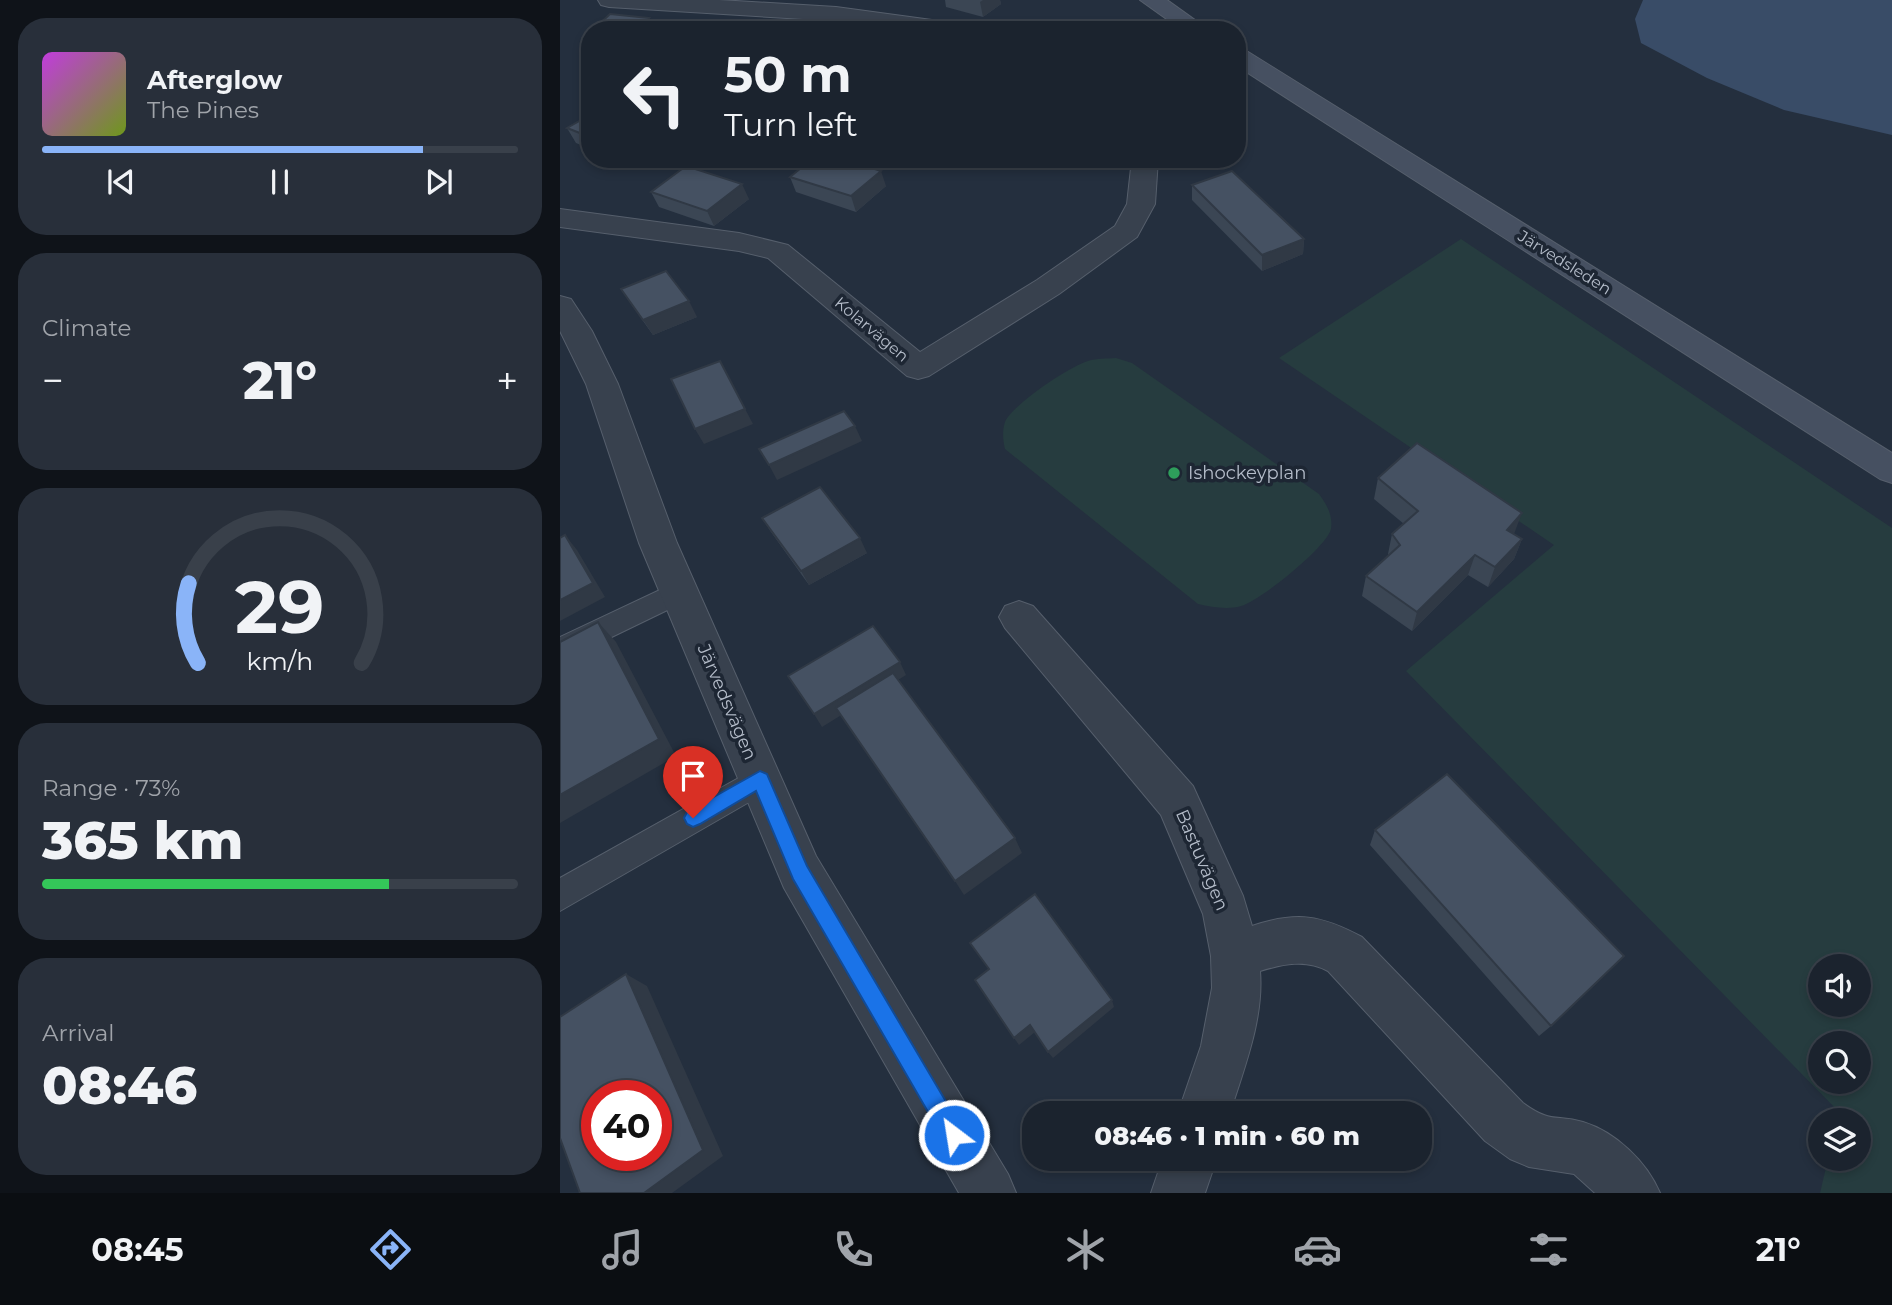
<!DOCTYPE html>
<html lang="en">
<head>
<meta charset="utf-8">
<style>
  :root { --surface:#1b232e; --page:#282f3a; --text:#f1f3f6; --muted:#a0a4aa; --line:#39404a; --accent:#8ab4f8 }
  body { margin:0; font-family:Montserrat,sans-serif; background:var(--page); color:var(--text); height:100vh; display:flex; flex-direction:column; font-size:26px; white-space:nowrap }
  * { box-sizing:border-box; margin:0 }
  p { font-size:23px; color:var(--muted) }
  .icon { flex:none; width:38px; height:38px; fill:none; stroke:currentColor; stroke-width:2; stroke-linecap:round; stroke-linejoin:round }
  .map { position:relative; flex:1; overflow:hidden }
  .panel { display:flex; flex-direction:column; gap:18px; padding:18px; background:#0f1319; width:560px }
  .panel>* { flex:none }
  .top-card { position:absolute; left:21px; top:21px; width:665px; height:147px; border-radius:28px; box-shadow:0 4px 10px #0003,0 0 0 2px var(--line); background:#1b232e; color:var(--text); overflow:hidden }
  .controls { position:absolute; left:1248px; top:954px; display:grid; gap:14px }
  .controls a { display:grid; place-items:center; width:63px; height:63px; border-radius:50%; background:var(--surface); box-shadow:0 4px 10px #0003,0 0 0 2px var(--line); font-size:35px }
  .speed { position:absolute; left:21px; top:1080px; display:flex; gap:14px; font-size:35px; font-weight:700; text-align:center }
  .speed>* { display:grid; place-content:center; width:91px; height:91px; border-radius:50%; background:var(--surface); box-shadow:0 4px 10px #0003,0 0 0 2px var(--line); line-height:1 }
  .speed .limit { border:10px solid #d22; background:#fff; color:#111 }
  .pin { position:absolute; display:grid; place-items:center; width:60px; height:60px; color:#fff; margin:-72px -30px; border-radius:50% 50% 50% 0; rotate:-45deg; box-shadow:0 0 7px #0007 }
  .pin .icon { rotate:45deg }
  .me { position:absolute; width:77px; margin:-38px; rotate:329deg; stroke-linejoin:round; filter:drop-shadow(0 0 5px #0008) }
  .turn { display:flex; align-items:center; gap:24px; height:147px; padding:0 28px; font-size:32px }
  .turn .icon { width:91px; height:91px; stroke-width:2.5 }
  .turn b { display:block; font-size:49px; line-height:60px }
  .big { font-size:52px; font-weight:800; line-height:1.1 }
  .panel .widget { flex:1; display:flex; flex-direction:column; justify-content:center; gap:10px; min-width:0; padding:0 24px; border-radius:28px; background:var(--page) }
  .panel .dial { align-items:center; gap:0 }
  .dial svg { height:182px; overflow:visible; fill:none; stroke:var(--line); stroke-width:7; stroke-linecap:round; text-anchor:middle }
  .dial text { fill:var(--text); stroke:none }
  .song { display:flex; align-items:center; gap:21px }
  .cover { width:84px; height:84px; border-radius:10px; background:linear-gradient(135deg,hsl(290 70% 55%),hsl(80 70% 35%)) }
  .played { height:7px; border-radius:4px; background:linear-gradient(90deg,var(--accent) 80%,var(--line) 80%) }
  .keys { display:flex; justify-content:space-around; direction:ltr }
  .heat { display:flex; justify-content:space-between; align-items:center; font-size:38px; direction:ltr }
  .charge { height:10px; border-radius:5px; background:linear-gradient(90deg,#34c759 73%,var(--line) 0) }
  .trip { position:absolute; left:462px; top:1101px; width:410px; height:70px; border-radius:28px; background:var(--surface); box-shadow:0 4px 10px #0003,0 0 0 2px var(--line); font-weight:800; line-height:70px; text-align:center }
  .tabs { display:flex; height:112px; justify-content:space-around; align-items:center; background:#0b0e12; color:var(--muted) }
  .tabs .icon { width:49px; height:49px }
  .tabs .on { color:var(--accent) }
  .tabs b { font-size:32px; color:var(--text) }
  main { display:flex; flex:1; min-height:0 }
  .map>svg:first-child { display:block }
  .green { fill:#263c3f; fill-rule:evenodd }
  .water { fill:#394c67 }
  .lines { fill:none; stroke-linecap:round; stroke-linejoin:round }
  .service-casing { stroke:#565f6c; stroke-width:2 }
  .minor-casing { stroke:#565f6c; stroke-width:2 }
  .tertiary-casing { stroke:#565f6c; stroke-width:2 }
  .secondary-casing { stroke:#565f6c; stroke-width:2 }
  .service { fill:#38414e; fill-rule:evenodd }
  .minor { fill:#38414e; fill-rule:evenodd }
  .tertiary { fill:#38414e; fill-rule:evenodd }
  .secondary { fill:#465061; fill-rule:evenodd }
  .wall { fill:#3b4654 }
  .shaded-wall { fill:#303945 }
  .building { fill:#455162; stroke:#303945; stroke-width:2; fill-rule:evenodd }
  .route { fill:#1a73e8; stroke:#114b97; stroke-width:2 }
  .leisure-dot { fill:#2e9e5b; stroke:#1d2633; stroke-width:2.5 }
  .labels { text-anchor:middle; stroke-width:7; stroke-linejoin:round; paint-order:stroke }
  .far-street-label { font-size:16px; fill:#b4bcc9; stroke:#1d2633 }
  .poi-label { font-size:18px; fill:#b4bcc9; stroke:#1d2633; text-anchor:start }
  .street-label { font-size:18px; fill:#b4bcc9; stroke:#1d2633 }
</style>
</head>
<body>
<main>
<section class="panel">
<div class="widget">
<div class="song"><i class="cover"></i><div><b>Afterglow</b><p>The Pines</p></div></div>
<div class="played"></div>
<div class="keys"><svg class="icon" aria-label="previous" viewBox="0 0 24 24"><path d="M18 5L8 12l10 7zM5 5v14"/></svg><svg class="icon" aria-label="pause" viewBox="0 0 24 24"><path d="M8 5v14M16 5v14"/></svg><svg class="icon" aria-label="next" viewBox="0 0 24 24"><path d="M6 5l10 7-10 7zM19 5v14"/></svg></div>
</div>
<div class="widget"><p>Climate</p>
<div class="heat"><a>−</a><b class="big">21°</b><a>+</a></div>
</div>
<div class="widget dial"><svg viewBox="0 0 100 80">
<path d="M14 69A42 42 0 1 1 86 69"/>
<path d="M14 69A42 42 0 0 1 10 34" stroke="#8ab4f8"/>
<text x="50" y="56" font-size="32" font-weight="700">29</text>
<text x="50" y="72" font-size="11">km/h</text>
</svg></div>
<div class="widget"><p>Range · 73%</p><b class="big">365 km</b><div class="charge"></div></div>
<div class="widget"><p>Arrival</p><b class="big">08:46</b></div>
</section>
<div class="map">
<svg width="1332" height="1193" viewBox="0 0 1332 1193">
  <rect width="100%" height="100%" fill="#242f3e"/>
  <path class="green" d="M 901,239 L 1332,528 L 1332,1193 L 1260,1193 L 1268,1159 L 1298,1158 L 1298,1120 L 1277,1120 L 1279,1112 L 846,671 L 994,545 L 719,358 ZM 1260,966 L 1298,966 L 1298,1004 L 1260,1004 ZM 1260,1043 L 1298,1043 L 1298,1082 L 1260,1082 Z
    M 556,358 L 572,363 L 759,494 C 767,505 773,515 771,529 C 767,547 700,601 681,606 C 667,610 652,607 638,604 L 445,449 C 443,441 442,431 445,422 C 452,405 510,366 528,361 C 537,358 547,359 556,358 Z"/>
  <path class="water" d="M 1083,0 L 1332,0 L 1332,135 L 1224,110 L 1147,78 L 1081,43 L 1075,19 Z"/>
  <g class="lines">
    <g class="service-casing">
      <path id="service" d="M 119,581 L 128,584 L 132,592 L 128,600 L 0,662 L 0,637 Z
        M 200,766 L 210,770 L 215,780 L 210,790 L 0,911 L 0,878 Z"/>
    </g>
    <g class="minor-casing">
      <path id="minor" d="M 38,0 L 159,0 L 276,7 L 394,23 L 402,25 L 405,30 L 341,30 L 276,21 L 49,7 L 41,5 Z
        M 572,159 L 598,159 L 595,204 L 577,237 L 499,294 L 369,376 L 358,379 L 347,376 L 208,258 L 179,251 L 0,227 L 0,209 L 179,233 L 228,245 L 360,352 L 477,280 L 555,226 L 567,204 Z
        M 459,601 L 473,606 L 633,786 L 683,896 L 692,926 C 737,911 761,915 802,937 L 963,1103 C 992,1124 995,1114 1023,1122 C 1056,1132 1087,1162 1100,1193 L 1035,1193 L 1014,1174 L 969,1167 L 950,1159 L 925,1141 L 768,971 C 746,959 723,964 700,971 C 704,1019 684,1068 670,1113 L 618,1113 L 641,1046 L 652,988 L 651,956 L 643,914 L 601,815 L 445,628 L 439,617 L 445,606 Z
        M 603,1158 L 657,1158 L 645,1193 L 591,1193 Z"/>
    </g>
    <g class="tertiary-casing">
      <path id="tertiary" d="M 0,296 L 11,299 L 32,331 L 58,384 L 117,543 L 256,856 L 448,1174 L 456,1193 L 399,1193 L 224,888 L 79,543 L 26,384 L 0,331 Z"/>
    </g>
    <g class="secondary-casing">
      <path id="secondary" d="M 580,0 L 607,0 L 649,30 L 622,30 Z
        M 677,48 L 685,50 L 1332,453 L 1332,483 L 1320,479 L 677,66 Z"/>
    </g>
    <use href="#service" class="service"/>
    <use href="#minor" class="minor"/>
    <use href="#tertiary" class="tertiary"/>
    <use href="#secondary" class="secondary"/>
  </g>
  <path class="wall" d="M 385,0 L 440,0 L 441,4 L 423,17 L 386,7 Z
    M 30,115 L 30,149 L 16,143 L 7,128 Z
    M 230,177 L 326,186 L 296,212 L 236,192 Z
    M 632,185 L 744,239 L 743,254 L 702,271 L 632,200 Z
    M 91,192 L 189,199 L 154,226 L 99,207 Z
    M 61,289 L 137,317 L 93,335 L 71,304 Z
    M 818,478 L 954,534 L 962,539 L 954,559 L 928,587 L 908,575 L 852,631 L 802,596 L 806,576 L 829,556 L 828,554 L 832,534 L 844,524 L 814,499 Z
    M 202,518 L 307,553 L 249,585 L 211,532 Z
    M 815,830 L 991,1026 L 979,1036 L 810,845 Z"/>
  <path class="shaded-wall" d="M 423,0 L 440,0 L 441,4 L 423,17 L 420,2 Z
    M 89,18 L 95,30 L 77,30 Z
    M 321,171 L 326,186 L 296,212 L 291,196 Z
    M 182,184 L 189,199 L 154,226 L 147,211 Z
    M 744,239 L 743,254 L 702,271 L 702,255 Z
    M 129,301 L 137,317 L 93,335 L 83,320 Z
    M 160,361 L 193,424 L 144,444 L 135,429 Z
    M 295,426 L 302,441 L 217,480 L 209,465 Z
    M 962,513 L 954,534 L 947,530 Z
    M 5,535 L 17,550 L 45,597 L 0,621 L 0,600 Z
    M 300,538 L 307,553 L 249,585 L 241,571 Z
    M 962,539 L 954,559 L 928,587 L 935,567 Z
    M 915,555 L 908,575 L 852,631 L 857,612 Z
    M 38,622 L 56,642 L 116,756 L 0,823 L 0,795 Z
    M 340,662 L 346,675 L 262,727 L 254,714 Z
    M 455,838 L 462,853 L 404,895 L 395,881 Z
    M 66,974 L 87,986 L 163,1156 L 112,1193 L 84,1193 Z
    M 552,1000 L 554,1007 L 493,1058 L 488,1052 Z
    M 470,1025 L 475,1032 L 459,1045 L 454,1038 Z"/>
  <path class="building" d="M 50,14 L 89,18 L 77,30 L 33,30 Z
    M 30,115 L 30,137 L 7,128 Z
    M 252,159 L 284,159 L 321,171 L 291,196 L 230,177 Z
    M 126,166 L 182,184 L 147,211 L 91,192 Z
    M 672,171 L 744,239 L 702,255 L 632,185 Z
    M 106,271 L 129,301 L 83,320 L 61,289 Z
    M 160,361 L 185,409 L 135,429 L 111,379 Z
    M 284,411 L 295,426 L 209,465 L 199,449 Z
    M 857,443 L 962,513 L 947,530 L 962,539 L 935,567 L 915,555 L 857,612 L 806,576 L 840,545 L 832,534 L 858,511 L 818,478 Z
    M 260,487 L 300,538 L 241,571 L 202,518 Z
    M 5,535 L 33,583 L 0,600 L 0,538 Z
    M 38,622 L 99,739 L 0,795 L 0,642 Z
    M 313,626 L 340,662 L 254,714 L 228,676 Z
    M 333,673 L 455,838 L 395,881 L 276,708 Z
    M 887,774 L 1064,956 L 991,1026 L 815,830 Z
    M 475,894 L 552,1000 L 488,1052 L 470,1025 L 454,1038 L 415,980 L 429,969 L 410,943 Z
    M 66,974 L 143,1150 L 84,1193 L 20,1193 L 0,1138 L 0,1017 ZM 37,1096 L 96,1096 L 96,1155 L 37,1155 Z"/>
  <path class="route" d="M 200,771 L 207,774 L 247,866 L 401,1127 L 405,1135 L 401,1143 L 394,1146 L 386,1143 L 233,879 L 196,791 L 140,824 L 133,827 L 127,824 L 124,818 L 127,812 Z"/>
  <circle class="leisure-dot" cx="614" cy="473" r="7"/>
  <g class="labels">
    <g class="far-street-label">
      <text transform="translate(1005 262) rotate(32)" y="6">Järvedsleden</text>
      <text transform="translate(312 329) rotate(40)" y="6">Kolarvägen</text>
    </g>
    <g class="poi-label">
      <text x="628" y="479">Ishockeyplan</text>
    </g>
    <g class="street-label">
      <text transform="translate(167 702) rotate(67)" y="6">Järvedsvägen</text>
      <text transform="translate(642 860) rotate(67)" y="6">Bastuvägen</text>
    </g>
  </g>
</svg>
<div class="controls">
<a><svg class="icon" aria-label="sound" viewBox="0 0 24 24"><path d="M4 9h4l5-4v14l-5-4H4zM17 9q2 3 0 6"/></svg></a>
<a><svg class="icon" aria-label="search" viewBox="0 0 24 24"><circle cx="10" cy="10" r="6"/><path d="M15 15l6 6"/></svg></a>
<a><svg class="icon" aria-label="layers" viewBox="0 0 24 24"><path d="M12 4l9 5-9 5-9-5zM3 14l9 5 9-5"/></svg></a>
</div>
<div class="speed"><div class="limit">40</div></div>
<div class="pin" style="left:133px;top:818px;background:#d93025"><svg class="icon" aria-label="arrive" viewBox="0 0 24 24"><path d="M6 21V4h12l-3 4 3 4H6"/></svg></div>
<svg class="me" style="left:394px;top:1135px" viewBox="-20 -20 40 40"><circle r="17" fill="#1a73e8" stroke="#fff" stroke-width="3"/><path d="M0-11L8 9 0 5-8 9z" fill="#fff"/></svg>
<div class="trip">08:46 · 1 min · 60 m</div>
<div class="top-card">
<div class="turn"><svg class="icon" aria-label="left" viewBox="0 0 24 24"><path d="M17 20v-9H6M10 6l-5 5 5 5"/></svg><div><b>50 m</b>Turn left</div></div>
</div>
</div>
</main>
<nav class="tabs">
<b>08:45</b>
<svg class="icon on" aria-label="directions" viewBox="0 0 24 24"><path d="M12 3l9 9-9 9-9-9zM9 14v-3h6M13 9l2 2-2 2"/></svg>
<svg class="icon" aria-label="music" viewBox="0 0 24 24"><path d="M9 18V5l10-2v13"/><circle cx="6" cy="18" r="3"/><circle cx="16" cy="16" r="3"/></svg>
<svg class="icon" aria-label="phone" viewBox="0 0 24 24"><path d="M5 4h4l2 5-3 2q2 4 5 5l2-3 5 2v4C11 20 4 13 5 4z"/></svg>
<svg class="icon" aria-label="climate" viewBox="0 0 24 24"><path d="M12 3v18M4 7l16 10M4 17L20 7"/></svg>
<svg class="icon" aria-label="car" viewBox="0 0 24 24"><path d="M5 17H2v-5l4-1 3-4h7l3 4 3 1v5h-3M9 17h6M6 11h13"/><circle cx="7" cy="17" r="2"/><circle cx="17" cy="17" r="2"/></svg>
<svg class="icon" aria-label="filters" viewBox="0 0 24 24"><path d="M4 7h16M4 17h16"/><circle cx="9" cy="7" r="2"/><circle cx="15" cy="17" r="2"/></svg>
<b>21°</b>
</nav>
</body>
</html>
